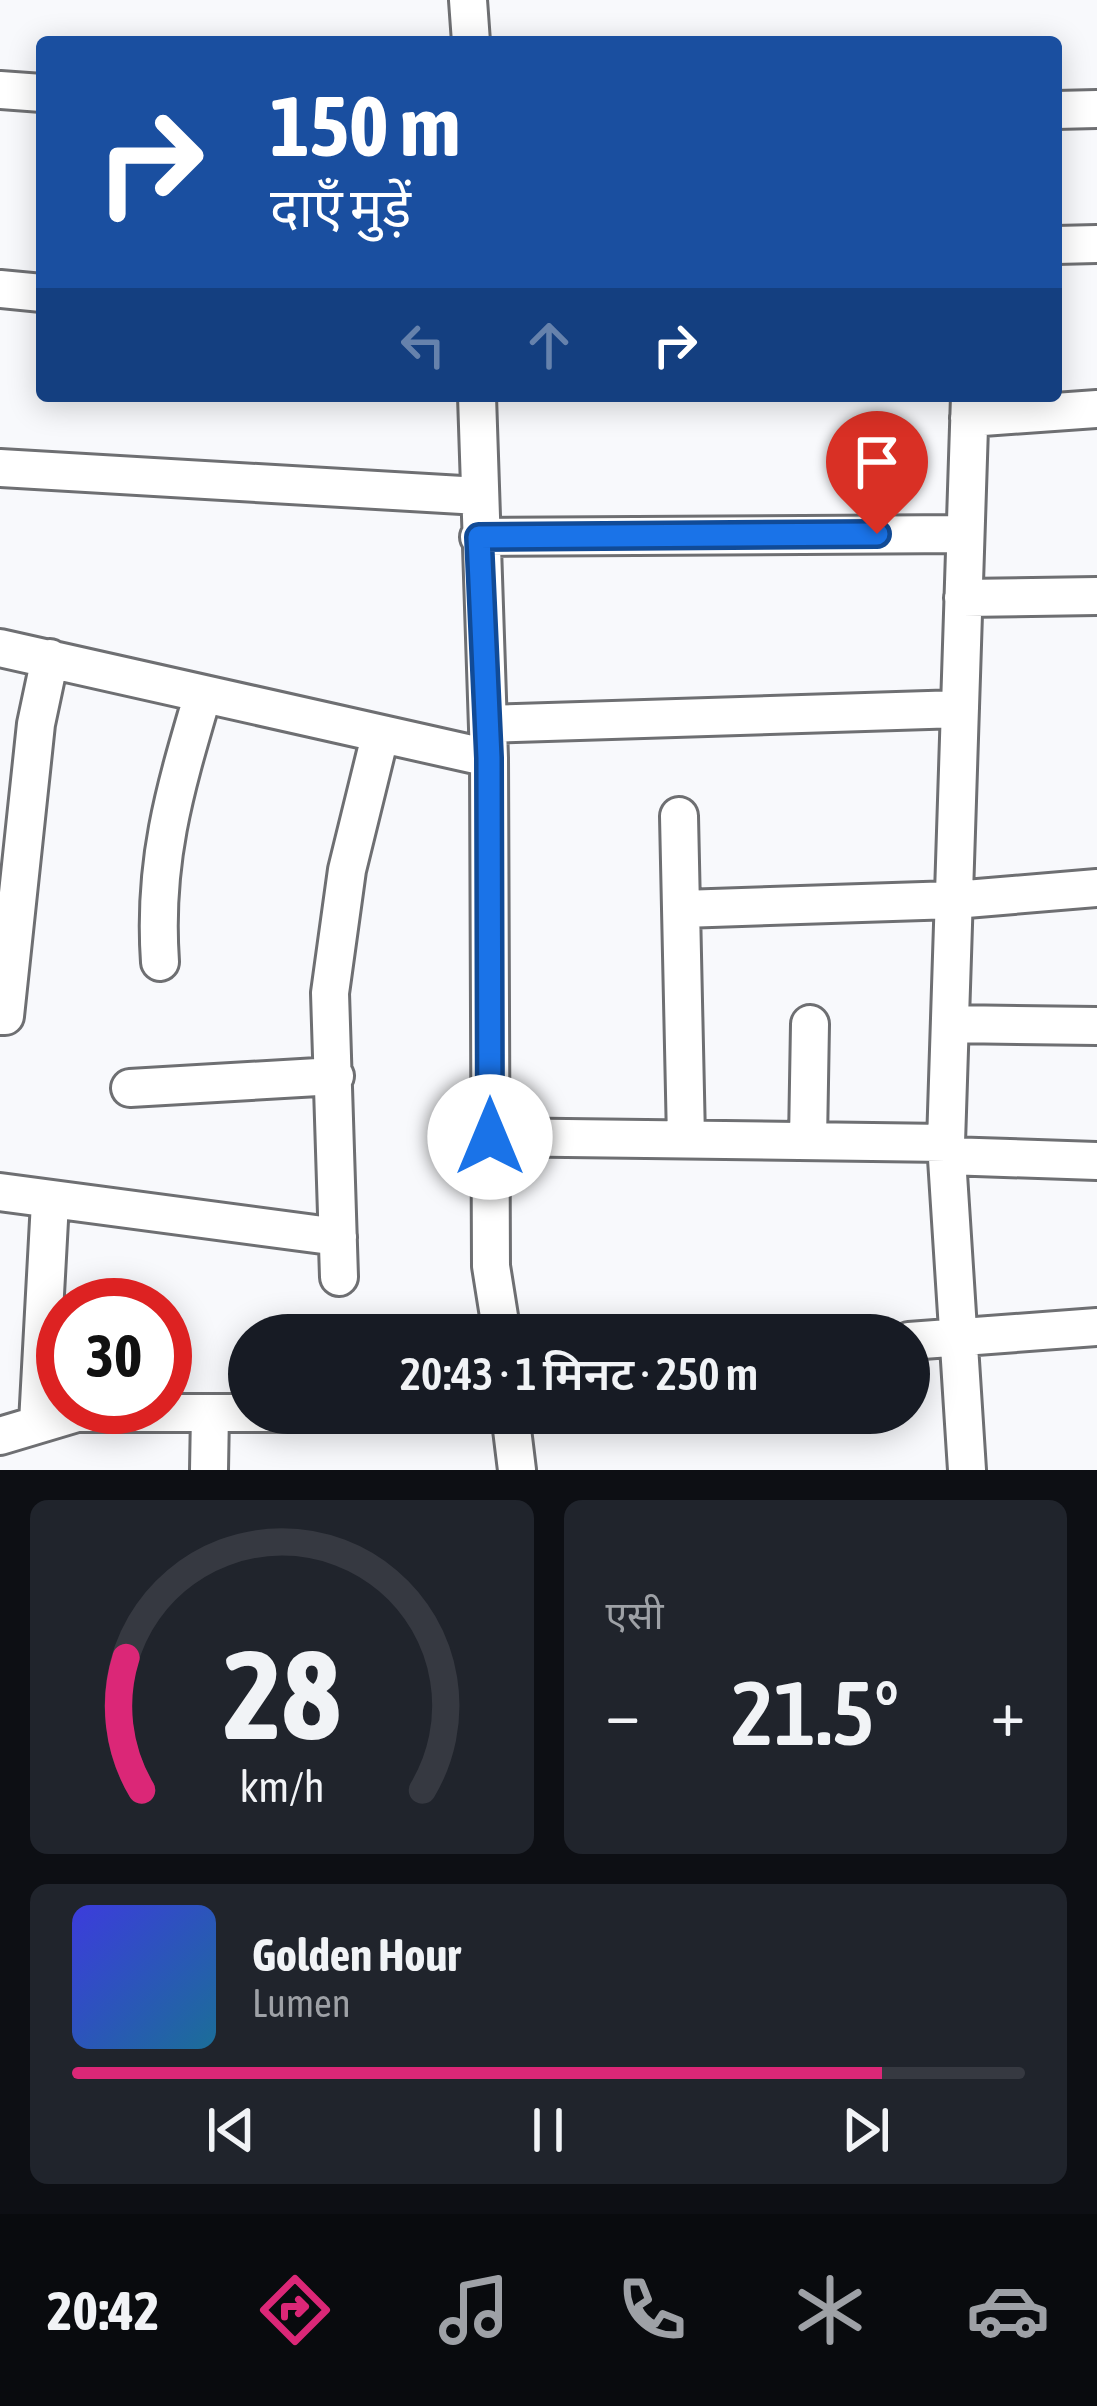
<!DOCTYPE html>
<html lang="hi">
<head>
<meta charset="utf-8">
<style>
  :root { --surface:#171b24; --page:#20242c; --text:#f1f3f6; --muted:#9ea1a6; --line:#363941; --accent:#db2777 }
  body { margin:0; font-family:"Asap Condensed","Noto Sans Devanagari",sans-serif; background:var(--page); color:var(--text); height:100vh; display:flex; flex-direction:column; font-size:45px; white-space:nowrap }
  * { box-sizing:border-box; margin:0 }
  p { font-size:39px; color:var(--muted) }
  .icon { flex:none; width:66px; height:66px; fill:none; stroke:currentColor; stroke-width:2; stroke-linecap:round; stroke-linejoin:round }
  .map { position:relative; height:1470px; overflow:hidden }
  .panel { display:flex; flex-direction:column; gap:30px; padding:30px; background:#0d0f14; flex:1 }
  .panel>* { flex:none }
  .hud { position:absolute; left:36px; top:36px; width:1026px; height:366px; border-radius:12px; box-shadow:0 6px 30px #0003; background:#1a4fa0; color:#fff; overflow:hidden }
  .speed { position:absolute; left:36px; top:1278px; display:flex; gap:24px; font-size:60px; font-weight:700; text-align:center }
  .speed>* { display:grid; place-content:center; width:156px; height:156px; border-radius:50%; background:var(--surface); box-shadow:0 6px 30px #0003; line-height:1 }
  .speed .limit { border:18px solid #d22; background:#fff; color:#111 }
  .pin { position:absolute; display:grid; place-items:center; width:102px; height:102px; color:#fff; margin:-123px -51px; border-radius:50% 50% 50% 0; rotate:-45deg; box-shadow:0 0 12px #0007 }
  .pin .icon { rotate:45deg }
  .me { position:absolute; width:132px; margin:-66px; rotate:0deg; stroke-linejoin:round; filter:drop-shadow(0 0 9px #0008) }
  .turn { display:flex; align-items:center; gap:42px; height:252px; padding:0 36px; font-size:54px }
  .turn .icon { width:156px; height:156px; stroke-width:2.5 }
  .turn b { display:block; font-size:84px; line-height:102px }
  .lanes { display:flex; align-items:center; height:114px; padding:0 36px; background:#0003; justify-content:center; gap:60px; direction:ltr }
  .lanes .off { opacity:.35 }
  .big { font-size:90px; font-weight:600; line-height:1.1 }
  .panel .card { flex:1; display:flex; flex-direction:column; justify-content:center; gap:18px; min-width:0; padding:0 42px; border-radius:18px; background:var(--page) }
  .panel .dial { align-items:center; gap:0 }
  .dial svg { height:312px; overflow:visible; fill:none; stroke:var(--line); stroke-width:7; stroke-linecap:round; text-anchor:middle }
  .dial text { fill:var(--text); stroke:none }
  .song { display:flex; align-items:center; gap:36px }
  .cover { width:144px; height:144px; border-radius:18px; background:linear-gradient(135deg,hsl(240 70% 55%),hsl(200 70% 35%)) }
  .played { height:12px; border-radius:6px; background:linear-gradient(90deg,var(--accent) 85%,var(--line) 85%) }
  .keys { display:flex; justify-content:space-around; direction:ltr }
  .heat { display:flex; justify-content:space-between; align-items:center; font-size:66px; direction:ltr }
  .panel .tiles { flex:1; display:grid; gap:30px; grid-template-columns:1fr 1fr }
  .card:last-child { grid-column:span 2 }
  .trip { position:absolute; left:228px; top:1314px; width:702px; height:120px; border-radius:60px; background:var(--surface); box-shadow:0 6px 30px #0003; font-weight:600; line-height:120px; text-align:center }
  .tab-bar { display:flex; height:192px; justify-content:space-around; align-items:center; background:#090b0e; color:var(--muted) }
  .tab-bar .icon { width:84px; height:84px }
  .tab-bar .on { color:var(--accent) }
  .tab-bar b { font-size:54px; color:var(--text) }
  .map>svg:first-child { display:block }
  .lines { fill:none; stroke-linecap:round; stroke-linejoin:round }
  .minor-casing { stroke:#6e6f72; stroke-width:42 }
  .minor { stroke:#fff; stroke-width:36 }
  .route-casing { stroke:#114b97; stroke-width:30 }
  .route { stroke:#1a73e8; stroke-width:21 }
</style>
</head>
<body>
<div class="map">
<svg width="1097" height="1470" viewBox="0 0 1097 1470">
  <rect width="100%" height="100%" fill="#f8f9fc"/>
  <g class="lines">
    <g class="minor-casing">
      <path id="minor" d="M 468,0 L 471,42
        M 0,90 L 42,93
        M 1056,110 L 1097,109
        M 1056,245 L 1097,244
        M 0,289 L 42,293
        M 477,396 L 489,758 L 491,1266 L 502,1335
        M 969,418 L 1097,409
        M 0,468 L 479,496
        M 479,537 L 965,534
        M 963,598 L 1097,596
        M 0,648 L 489,758
        M 488,724 L 960,709
        M 679,816 L 686,1139
        M 682,909 L 954,900 L 1097,888
        M 160,962 C 153,861 175,789 203,694
        M 0,1016 L 5,1016 L 36,724 L 50,658
        M 950,1024 L 1097,1026
        M 130,1088 L 335,1076
        M 490,1137 L 946,1143
        M 808,1141 L 810,1024
        M 947,1156 L 1097,1161
        M 0,1192 L 338,1237
        M 339,1277 L 330,993 L 347,870 L 380,736
        M 909,1341 L 1097,1327
        M 510,1413 L 517,1470
        M 38,1423 L 50,1202
        M 0,1436 L 77,1413 L 510,1413
        M 209,1470 L 210,1413
        M 967,1470 L 946,1143 L 970,396"/>
    </g>
    <use href="#minor" class="minor"/>
  </g>
  <g class="lines">
    <g class="route-casing">
      <path id="route" d="M 490,1137 L 489,758 L 479,537 L 877,534"/>
    </g>
    <use href="#route" class="route"/>
  </g>
</svg>
<div class="speed"><div class="limit">30</div></div>
<div class="pin" style="left:877px;top:534px;background:#d93025"><svg class="icon" aria-label="arrive" viewBox="0 0 24 24"><path d="M6 21V4h12l-3 4 3 4H6"/></svg></div>
<svg class="me" style="left:490px;top:1137px" viewBox="-20 -20 40 40"><circle r="19" fill="#fff"/><path d="M0-13L10 11 0 6-10 11z" fill="#1a73e8"/></svg>
<div class="trip">20:43 · 1 मिनट · 250 m</div>
<div class="hud">
<div class="turn"><svg class="icon" aria-label="right" viewBox="0 0 24 24"><path d="M7 20v-9h11M14 6l5 5-5 5"/></svg><div><b>150 m</b>दाएँ मुड़ें</div></div>
<div class="lanes"><svg class="icon off" aria-label="left" viewBox="0 0 24 24"><path d="M17 20v-9H6M10 6l-5 5 5 5"/></svg><svg class="icon off" aria-label="ahead" viewBox="0 0 24 24"><path d="M12 20V5M6 11l6-6 6 6"/></svg><svg class="icon" aria-label="right" viewBox="0 0 24 24"><path d="M7 20v-9h11M14 6l5 5-5 5"/></svg></div>
</div>
</div>
<section class="panel">
<div class="tiles">
<div class="card dial"><svg viewBox="0 0 100 80">
<path d="M14 69A42 42 0 1 1 86 69"/>
<path d="M14 69A42 42 0 0 1 10 35" stroke="#db2777"/>
<text x="50" y="56" font-size="32" font-weight="700">28</text>
<text x="50" y="72" font-size="11">km/h</text>
</svg></div>
<div class="card"><p>एसी</p>
<div class="heat"><a>−</a><b class="big">21.5°</b><a>+</a></div>
</div>
<div class="card">
<div class="song"><i class="cover"></i><div><b>Golden Hour</b><p>Lumen</p></div></div>
<div class="played"></div>
<div class="keys"><svg class="icon" aria-label="previous" viewBox="0 0 24 24"><path d="M18 5L8 12l10 7zM5 5v14"/></svg><svg class="icon" aria-label="pause" viewBox="0 0 24 24"><path d="M8 5v14M16 5v14"/></svg><svg class="icon" aria-label="next" viewBox="0 0 24 24"><path d="M6 5l10 7-10 7zM19 5v14"/></svg></div>
</div>
</div>
</section>
<nav class="tab-bar">
<b>20:42</b>
<svg class="icon on" aria-label="directions" viewBox="0 0 24 24"><path d="M12 3l9 9-9 9-9-9zM9 14v-3h6M13 9l2 2-2 2"/></svg>
<svg class="icon" aria-label="music" viewBox="0 0 24 24"><path d="M9 18V5l10-2v13"/><circle cx="6" cy="18" r="3"/><circle cx="16" cy="16" r="3"/></svg>
<svg class="icon" aria-label="phone" viewBox="0 0 24 24"><path d="M5 4h4l2 5-3 2q2 4 5 5l2-3 5 2v4C11 20 4 13 5 4z"/></svg>
<svg class="icon" aria-label="climate" viewBox="0 0 24 24"><path d="M12 3v18M4 7l16 10M4 17L20 7"/></svg>
<svg class="icon" aria-label="car" viewBox="0 0 24 24"><path d="M5 17H2v-5l4-1 3-4h7l3 4 3 1v5h-3M9 17h6M6 11h13"/><circle cx="7" cy="17" r="2"/><circle cx="17" cy="17" r="2"/></svg>
</nav>
</body>
</html>
